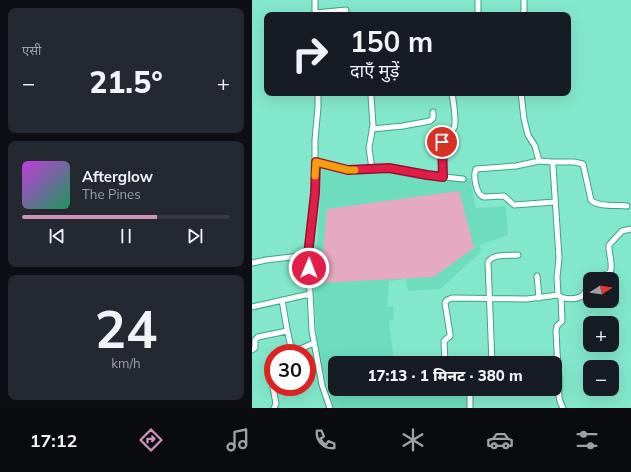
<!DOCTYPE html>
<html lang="hi">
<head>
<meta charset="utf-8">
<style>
  :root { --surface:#171b24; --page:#242831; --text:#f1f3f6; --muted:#9ea1a6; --line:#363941; --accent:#ce93b6 }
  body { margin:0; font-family:Mulish,"Noto Sans Devanagari",sans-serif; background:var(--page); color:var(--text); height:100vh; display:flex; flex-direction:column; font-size:15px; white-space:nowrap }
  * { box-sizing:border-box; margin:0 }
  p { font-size:13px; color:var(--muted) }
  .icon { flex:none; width:22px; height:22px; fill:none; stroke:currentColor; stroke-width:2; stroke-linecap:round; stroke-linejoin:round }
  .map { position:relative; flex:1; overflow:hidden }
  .details { display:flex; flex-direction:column; gap:8px; padding:8px; background:#0d0f14; width:252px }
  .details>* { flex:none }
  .banner { position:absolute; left:12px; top:12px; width:307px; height:84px; border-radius:8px; box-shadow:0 4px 16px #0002; background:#171b24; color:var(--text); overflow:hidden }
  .needle { width:26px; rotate:78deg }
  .tools { position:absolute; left:331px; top:272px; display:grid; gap:8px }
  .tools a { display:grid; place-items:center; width:36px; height:36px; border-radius:8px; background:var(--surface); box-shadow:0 4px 16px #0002; font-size:20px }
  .speed { position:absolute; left:12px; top:344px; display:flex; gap:8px; font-size:20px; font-weight:700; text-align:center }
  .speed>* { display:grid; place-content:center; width:52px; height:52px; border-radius:50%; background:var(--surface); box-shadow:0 4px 16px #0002; line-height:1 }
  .speed .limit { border:6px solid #d22; background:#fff; color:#111 }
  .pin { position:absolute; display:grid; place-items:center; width:34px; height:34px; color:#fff; margin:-17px; border:2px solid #fff; border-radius:50%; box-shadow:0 1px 4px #0007 }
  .me { position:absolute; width:44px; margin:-22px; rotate:1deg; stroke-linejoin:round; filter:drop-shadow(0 0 3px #0008) }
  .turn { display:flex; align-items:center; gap:14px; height:84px; padding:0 20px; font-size:18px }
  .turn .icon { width:52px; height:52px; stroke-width:2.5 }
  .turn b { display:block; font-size:28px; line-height:34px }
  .big { font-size:30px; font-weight:800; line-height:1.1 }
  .details .card { flex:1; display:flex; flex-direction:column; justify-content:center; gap:6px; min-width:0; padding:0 14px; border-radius:8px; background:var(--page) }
  .details .dial { align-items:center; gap:0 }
  .dial b { font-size:52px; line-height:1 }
  .song { display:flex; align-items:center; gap:12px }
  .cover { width:48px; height:48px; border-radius:6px; background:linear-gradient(135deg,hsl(290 70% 55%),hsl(150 70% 35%)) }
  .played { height:4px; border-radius:2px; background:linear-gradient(90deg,var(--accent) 65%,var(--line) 65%) }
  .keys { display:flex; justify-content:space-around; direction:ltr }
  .heat { display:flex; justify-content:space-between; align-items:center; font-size:22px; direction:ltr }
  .trip { position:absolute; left:76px; top:356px; width:234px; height:40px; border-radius:8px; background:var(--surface); box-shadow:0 4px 16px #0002; font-weight:800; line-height:40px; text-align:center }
  .dock { display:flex; height:64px; justify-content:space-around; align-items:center; background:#090b0e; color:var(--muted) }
  .dock .icon { width:28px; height:28px }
  .dock .on { color:var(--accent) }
  .dock b { font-size:18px; color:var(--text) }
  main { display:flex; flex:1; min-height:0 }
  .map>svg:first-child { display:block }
  .built { fill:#6dddbe }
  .green { fill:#e6a9c2 }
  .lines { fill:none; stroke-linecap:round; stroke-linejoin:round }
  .minor-casing { stroke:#3ba489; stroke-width:7 }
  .minor { stroke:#fff; stroke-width:5 }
  .route-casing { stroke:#92132f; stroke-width:10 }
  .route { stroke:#e11d48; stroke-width:7 }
  .slow { stroke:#f59e0b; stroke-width:7 }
</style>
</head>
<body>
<main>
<section class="details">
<div class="card"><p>एसी</p>
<div class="heat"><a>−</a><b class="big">21.5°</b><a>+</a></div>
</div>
<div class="card">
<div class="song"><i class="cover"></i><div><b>Afterglow</b><p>The Pines</p></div></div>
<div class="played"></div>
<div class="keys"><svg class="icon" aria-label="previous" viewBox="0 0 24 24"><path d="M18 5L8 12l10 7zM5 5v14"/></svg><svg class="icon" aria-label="pause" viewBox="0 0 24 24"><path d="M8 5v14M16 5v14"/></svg><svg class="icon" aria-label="next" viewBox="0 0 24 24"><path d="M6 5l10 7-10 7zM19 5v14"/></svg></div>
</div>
<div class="card dial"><b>24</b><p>km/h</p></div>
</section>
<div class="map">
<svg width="379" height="408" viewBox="0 0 379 408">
  <rect width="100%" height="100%" fill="#83e8cb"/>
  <path class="built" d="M 70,166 L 99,172 L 136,167 L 204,181 L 218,178 L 224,208 L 254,206 L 256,235 L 228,245 L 229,252 L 188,289 L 156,291 L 154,279 L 137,281 L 135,307 L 141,306 L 142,319 L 137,321 L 142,363 L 83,363 L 83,389 L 248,389 L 248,395 L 222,395 L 219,408 L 82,408 L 66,351 L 62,295 Z"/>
  <path class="green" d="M 207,191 L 222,248 L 181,277 L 68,283 L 75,209 Z"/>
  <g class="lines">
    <g class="minor-casing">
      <path id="minor" d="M 63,0 L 63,15
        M 63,13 L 94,10
        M 226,15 L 226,0
        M 271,15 L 272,10 L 272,0
        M 66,93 L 66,107 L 63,140 L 63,193 L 56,255 L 60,331 L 70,385 L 78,408
        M 269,93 L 272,119 L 276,135 L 283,146 L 287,161 L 300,162 L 301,166 L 307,258 L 305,277 L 306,295 C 312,300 325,300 331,295 C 334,292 336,285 338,281
        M 119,96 L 121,125 L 117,148 L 120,169
        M 120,129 L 151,126 L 178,121 L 181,118 L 181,112
        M 287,161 L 264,166 L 224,169 C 221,176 224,195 232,197 L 252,196 L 262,205 L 303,202
        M 63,162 L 96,171 L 137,168 L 175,175 L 211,179
        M 300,162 L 322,162 L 331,164 L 339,200 C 344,207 366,205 375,206
        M 191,177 L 190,139 C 193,133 199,133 202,128 C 205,122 201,100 200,93
        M 0,263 L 14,260 L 56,255
        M 285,276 L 287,298
        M 339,279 L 358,273 C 362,264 356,254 357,245 L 370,231 L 379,229
        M 309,297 L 310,321 L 305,326 L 304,331 C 305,347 305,361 307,377 C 308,389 304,396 311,408
        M 30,300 L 35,329 L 40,352
        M 0,307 L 58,294
        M 0,350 L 3,348 L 3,340 L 6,337 L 35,331
        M 39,353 L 62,343
        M 21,363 L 18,367 L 21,386
        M 193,363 L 192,341 L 198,336 L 198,334 L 193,303 L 195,300 L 200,298 L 275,299 L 306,295
        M 240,363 L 236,262 C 242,253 257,256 266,255
        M 21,387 L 24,404 L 22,408
        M 218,408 L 218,389"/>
    </g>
    <use href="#minor" class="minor"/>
  </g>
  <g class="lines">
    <g class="route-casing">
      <path id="route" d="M 57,268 L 56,255 L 63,193 L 64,162 L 96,170 L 137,168 L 175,175 L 191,177 L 190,142"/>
    </g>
    <use href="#route" class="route"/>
    <path class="slow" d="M 63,176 L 64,162 L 96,170 L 103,170"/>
  </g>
</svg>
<div class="tools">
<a><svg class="needle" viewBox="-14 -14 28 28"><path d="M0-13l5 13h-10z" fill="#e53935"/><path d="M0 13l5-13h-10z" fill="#9ea1a6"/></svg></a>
<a>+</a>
<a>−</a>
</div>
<div class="speed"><div class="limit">30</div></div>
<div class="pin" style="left:190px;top:142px;background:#d93025"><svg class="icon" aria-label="arrive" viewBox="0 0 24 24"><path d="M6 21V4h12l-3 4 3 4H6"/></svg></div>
<svg class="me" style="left:57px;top:268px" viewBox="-20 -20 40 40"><circle r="17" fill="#e11d48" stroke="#fff" stroke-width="3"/><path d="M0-11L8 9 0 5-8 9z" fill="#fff"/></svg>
<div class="trip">17:13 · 1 मिनट · 380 m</div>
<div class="banner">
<div class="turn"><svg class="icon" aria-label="right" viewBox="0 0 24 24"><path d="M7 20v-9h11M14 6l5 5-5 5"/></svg><div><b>150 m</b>दाएँ मुड़ें</div></div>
</div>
</div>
</main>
<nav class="dock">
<b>17:12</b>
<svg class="icon on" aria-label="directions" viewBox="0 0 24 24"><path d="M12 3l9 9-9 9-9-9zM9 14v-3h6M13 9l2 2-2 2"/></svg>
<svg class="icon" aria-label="music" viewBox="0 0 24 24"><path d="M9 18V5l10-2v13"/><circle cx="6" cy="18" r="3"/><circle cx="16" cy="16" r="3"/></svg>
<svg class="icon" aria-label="phone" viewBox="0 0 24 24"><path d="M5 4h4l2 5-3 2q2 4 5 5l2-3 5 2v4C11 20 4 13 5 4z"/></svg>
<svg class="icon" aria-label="climate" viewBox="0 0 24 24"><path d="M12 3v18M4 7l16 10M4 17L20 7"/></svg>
<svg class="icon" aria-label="car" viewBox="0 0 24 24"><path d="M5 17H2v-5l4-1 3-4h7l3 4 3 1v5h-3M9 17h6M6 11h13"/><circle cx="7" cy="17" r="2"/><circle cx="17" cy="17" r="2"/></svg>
<svg class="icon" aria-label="filters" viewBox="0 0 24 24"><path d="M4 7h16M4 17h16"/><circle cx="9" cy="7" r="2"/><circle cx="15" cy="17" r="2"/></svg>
</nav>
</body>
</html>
